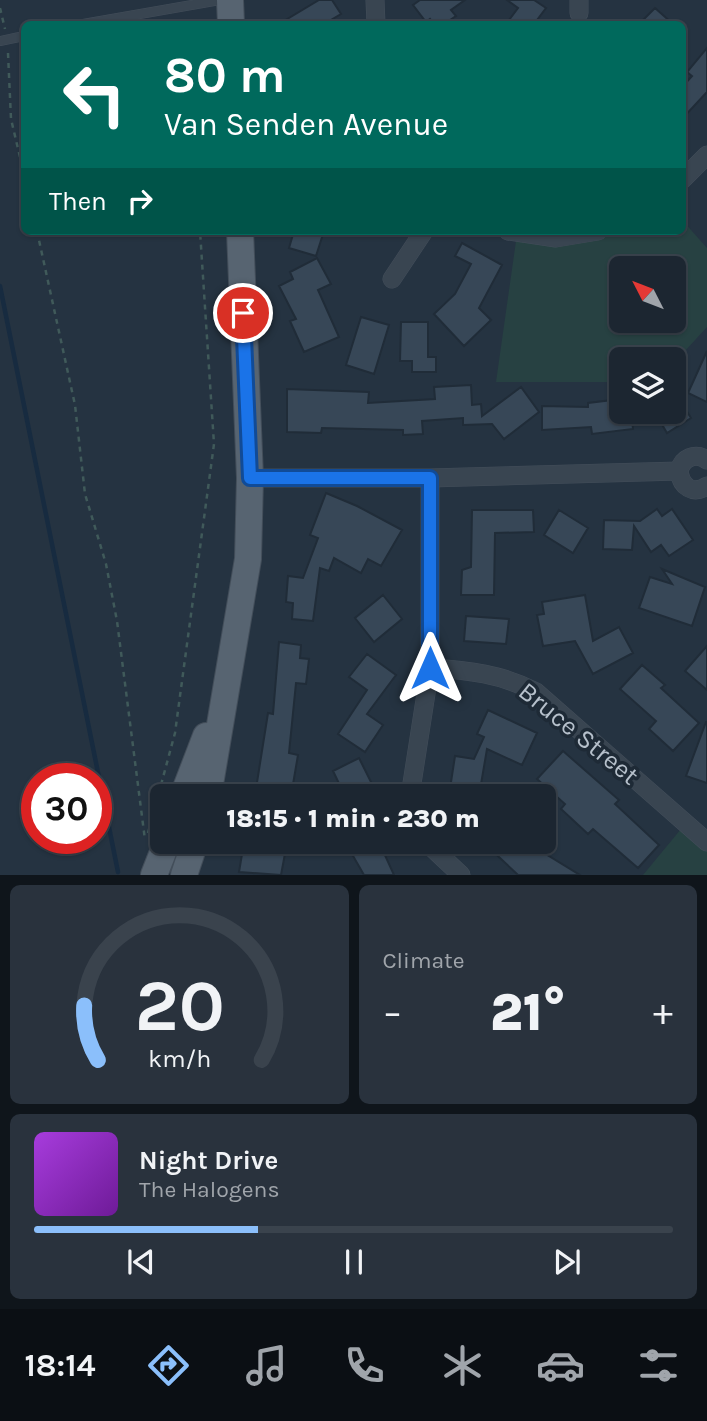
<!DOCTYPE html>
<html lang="en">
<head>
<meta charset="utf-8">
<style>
  :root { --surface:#1c2631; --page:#29323d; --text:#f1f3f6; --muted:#a0a5ab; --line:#3a434d; --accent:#8bbffb }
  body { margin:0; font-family:Karla,sans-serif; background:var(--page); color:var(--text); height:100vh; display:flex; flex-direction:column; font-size:26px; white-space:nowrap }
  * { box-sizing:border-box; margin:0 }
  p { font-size:23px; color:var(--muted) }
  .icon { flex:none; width:38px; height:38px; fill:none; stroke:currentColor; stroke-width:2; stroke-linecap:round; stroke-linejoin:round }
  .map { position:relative; height:875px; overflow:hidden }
  .sheet { display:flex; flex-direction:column; gap:10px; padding:10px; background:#0f151b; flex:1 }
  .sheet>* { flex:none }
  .hud { position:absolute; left:21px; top:21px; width:665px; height:214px; border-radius:10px; box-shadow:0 2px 5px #0004,0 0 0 2px var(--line); background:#00695c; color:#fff; overflow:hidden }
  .needle { width:46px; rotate:312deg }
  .buttons { position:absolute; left:609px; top:256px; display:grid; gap:14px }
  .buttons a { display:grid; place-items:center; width:77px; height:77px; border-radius:10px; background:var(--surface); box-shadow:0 2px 5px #0004,0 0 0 2px var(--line); font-size:35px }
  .speed { position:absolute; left:21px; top:763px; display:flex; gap:14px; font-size:35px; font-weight:700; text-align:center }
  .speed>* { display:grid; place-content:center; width:91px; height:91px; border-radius:50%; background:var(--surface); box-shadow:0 2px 5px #0004,0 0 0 2px var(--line); line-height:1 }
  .speed .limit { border:10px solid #d22; background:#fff; color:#111 }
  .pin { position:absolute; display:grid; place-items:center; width:60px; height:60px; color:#fff; margin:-30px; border:4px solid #fff; border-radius:50%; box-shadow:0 2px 7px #0007 }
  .me { position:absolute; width:77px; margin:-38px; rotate:0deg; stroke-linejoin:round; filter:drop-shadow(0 0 5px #0008) }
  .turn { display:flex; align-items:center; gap:24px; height:147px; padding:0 28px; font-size:32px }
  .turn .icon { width:91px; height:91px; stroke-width:2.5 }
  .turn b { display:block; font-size:49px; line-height:60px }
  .then { display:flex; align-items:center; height:66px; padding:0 28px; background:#0003; gap:14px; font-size:26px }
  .big { font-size:52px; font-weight:800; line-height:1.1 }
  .sheet .tile { flex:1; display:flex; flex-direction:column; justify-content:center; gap:10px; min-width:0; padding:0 24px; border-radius:10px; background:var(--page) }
  .sheet .dial { align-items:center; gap:0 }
  .dial svg { height:182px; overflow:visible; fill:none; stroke:var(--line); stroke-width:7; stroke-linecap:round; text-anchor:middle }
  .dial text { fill:var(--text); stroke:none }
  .song { display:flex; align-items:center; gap:21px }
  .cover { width:84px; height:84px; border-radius:10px; background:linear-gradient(135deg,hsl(280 70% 55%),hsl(280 70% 35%)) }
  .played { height:7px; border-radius:4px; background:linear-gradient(90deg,var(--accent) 35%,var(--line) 35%) }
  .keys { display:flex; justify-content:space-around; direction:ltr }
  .heat { display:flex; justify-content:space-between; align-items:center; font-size:38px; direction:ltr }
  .sheet .tiles { flex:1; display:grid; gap:10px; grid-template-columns:1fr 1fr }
  .tile:last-child { grid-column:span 2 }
  .trip { position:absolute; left:150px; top:784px; width:406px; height:70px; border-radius:10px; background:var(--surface); box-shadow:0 2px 5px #0004,0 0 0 2px var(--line); font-weight:800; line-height:70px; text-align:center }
  .tab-bar { display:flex; height:112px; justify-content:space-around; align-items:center; background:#0b0f14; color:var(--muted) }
  .tab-bar .icon { width:49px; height:49px }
  .tab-bar .on { color:var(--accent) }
  .tab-bar b { font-size:32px; color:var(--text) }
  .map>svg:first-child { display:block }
  .green { fill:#274142; fill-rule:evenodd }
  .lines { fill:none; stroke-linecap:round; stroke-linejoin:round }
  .stream { stroke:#172b40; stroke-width:4.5 }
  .building { fill:#374757; stroke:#202c38; stroke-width:2 }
  .lane-casing { stroke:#434e5a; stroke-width:10 }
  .street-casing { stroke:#434e5a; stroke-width:19 }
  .primary-casing { stroke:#434e5a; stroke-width:28 }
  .path { stroke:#405a5a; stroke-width:2.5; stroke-dasharray:5 5; stroke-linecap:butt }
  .lane { stroke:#394551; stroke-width:9 }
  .street { stroke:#394551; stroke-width:18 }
  .primary { stroke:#576471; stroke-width:26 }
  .route-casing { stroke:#114b97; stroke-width:18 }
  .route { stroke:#1a73e8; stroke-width:12 }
  .labels { text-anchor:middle; stroke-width:7; stroke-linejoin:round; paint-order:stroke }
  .street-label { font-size:26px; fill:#b6c0cb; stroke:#1e2a36 }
</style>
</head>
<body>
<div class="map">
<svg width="707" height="875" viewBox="0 0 707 875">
  <rect width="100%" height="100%" fill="#253341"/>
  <path class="green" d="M 683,221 L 707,248 L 707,327 L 674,363 L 674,359 L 621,359 L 621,382 L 496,382 L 517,234 L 682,231 ZM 621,268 L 674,268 L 674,320 L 621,320 Z
    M 686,823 L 707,842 L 707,875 L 643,875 Z"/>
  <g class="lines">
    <path class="stream" d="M 0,286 L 118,872"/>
  </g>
  <path class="building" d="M 319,0 L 332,0 L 341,14 L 324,24 L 279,24 Z
    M 420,0 L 465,0 L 451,10 L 456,16 L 444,24 L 434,24 L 430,19 L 426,22 L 413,5 Z
    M 507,0 L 534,0 L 546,8 L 534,24 L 506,24 L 518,8 Z
    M 655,8 L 673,24 L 639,24 Z
    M 707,48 L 707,92 L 682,119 L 682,87 L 692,76 L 687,72 Z
    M 294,231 L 324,231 L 316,256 L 289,248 Z
    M 462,243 L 502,265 L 479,308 L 491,320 L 464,346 L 434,314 L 455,294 L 471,264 L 455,256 Z
    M 317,258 L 331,284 L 318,290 L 339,337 L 304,352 L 290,321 L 296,319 L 279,286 L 293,279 L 290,272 Z
    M 361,317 L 389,325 L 374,374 L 346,365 Z
    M 401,322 L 428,322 L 428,357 L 436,357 L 436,372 L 412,372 L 412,361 L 400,361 Z
    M 707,351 L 707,402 L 688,393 Z
    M 471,385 L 472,405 L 481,404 L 482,416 L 521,387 L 539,412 L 504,439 L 492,424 L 463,425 L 463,418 L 422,421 L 423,434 L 403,435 L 403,430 L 322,428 L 321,433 L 287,432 L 287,389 L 369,392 L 368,403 L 435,399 L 434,387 Z
    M 674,391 L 691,418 L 667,433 L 654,411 L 674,411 Z
    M 621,399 L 621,411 L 631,411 L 633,429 L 592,434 L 591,427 L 542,430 L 542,406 L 588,407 L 588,403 Z
    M 326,493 L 357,506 L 402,530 L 381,566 L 368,559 L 361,573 L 334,558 L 329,571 L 320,568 L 313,621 L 292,619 L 293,603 L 286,602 L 288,576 L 303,578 L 318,538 L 310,535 Z
    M 657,509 L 662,516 L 672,509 L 693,540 L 669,556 L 661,545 L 651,552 L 634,526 L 632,550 L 603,549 L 604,520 L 640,521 Z
    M 472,510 L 533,510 L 534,532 L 495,533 L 494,595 L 461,595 L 462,570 L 471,567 Z
    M 559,510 L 588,528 L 573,553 L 544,535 Z
    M 662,569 L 705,587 L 692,626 L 639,608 L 650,577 L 672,584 Z
    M 383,595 L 402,619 L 374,642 L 355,618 Z
    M 585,595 L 593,641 L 619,627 L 633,653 L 593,674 L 575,641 L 543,646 L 537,615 L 544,614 L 542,602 Z
    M 466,616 L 509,619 L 506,644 L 464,641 Z
    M 279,642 L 301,645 L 300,658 L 309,659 L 306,684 L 296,683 L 289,753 L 298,755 L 291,796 L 263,796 L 255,795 L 268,713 L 273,714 Z
    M 707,646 L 707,690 L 685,671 Z
    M 367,654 L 396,675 L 367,714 L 383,725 L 365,752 L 338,734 L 367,690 L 349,677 Z
    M 642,665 L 665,685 L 661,688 L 699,723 L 673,751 L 649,729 L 656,721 L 620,689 Z
    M 488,710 L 537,733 L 522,765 L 487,749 L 479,796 L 449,795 L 455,756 L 474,759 L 484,737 L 477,734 Z
    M 706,722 L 707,722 L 707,783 L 686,776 Z
    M 563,751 L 619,800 L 615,804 L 659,845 L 638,868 L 593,829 L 588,834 L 561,809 L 565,804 L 537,779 Z
    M 359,758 L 378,796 L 345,796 L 333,771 Z
    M 244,842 L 287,843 L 281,875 L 239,872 Z
    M 345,842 L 379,842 L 394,875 L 364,875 Z
    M 483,842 L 526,842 L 580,875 L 518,875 Z"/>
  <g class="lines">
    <g class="lane-casing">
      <path id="lane" d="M 83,24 L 220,0
        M 0,41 L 24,36"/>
    </g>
    <g class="street-casing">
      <path id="street" d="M 375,0 L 376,24
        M 579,0 L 579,13
        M 682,180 L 707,155
        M 508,231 L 556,238 L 598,231
        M 392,279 L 424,231
        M 707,460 C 695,452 682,458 679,471 C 681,487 693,495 707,486
        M 250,478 L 430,478 L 679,471
        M 430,668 C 468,670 502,674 536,692 L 707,842
        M 410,796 L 430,668 L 430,478
        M 426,842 L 461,875"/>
    </g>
    <g class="primary-casing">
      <path id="primary" d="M 230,0 L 231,24
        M 183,796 L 206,736
        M 208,796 L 248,559 L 250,478 L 240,231
        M 154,875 L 167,842
        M 184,875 L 195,842"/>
    </g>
    <path class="path" d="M 0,8 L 5,29
      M 8,53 L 11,119 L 24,174
      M 37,231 L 75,405 L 85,494 L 106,564 L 117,621 L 145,840
      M 148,833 L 175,733 L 214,444 L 200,231"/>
    <use href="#lane" class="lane"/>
    <use href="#street" class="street"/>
    <use href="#primary" class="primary"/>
  </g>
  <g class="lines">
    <g class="route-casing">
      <path id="route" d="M 243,313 L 250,478 L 430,478 L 430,668"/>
    </g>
    <use href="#route" class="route"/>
  </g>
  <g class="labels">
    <g class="street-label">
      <text transform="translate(579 733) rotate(39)" y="9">Bruce Street</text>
    </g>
  </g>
</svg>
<div class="buttons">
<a><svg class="needle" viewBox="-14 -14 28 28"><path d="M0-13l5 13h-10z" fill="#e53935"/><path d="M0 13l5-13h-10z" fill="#a0a5ab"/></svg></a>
<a><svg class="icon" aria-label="layers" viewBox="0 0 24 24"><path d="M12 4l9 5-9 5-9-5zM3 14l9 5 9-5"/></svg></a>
</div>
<div class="speed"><div class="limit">30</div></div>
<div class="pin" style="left:243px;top:313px;background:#d93025"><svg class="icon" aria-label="arrive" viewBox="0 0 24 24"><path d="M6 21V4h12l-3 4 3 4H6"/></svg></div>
<svg class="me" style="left:430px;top:668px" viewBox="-20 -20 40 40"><path d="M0-17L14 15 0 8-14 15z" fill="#1a73e8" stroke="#fff" stroke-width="4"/></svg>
<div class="trip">18:15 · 1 min · 230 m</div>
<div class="hud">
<div class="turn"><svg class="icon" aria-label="left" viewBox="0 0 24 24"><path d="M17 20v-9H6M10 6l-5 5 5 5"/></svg><div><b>80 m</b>Van Senden Avenue</div></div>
<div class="then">Then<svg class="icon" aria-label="right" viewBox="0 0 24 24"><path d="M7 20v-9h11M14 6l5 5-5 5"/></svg></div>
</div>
</div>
<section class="sheet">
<div class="tiles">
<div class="tile dial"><svg viewBox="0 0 100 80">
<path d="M14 69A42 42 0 1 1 86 69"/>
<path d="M14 69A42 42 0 0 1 8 45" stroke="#8bbffb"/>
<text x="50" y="56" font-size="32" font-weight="700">20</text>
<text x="50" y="72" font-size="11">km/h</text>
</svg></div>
<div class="tile"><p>Climate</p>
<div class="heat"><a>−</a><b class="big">21°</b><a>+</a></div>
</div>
<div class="tile">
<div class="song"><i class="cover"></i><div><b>Night Drive</b><p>The Halogens</p></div></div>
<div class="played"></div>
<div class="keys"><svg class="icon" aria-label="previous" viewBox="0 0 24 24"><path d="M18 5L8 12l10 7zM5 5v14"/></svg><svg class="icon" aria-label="pause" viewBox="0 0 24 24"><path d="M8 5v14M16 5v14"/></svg><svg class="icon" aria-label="next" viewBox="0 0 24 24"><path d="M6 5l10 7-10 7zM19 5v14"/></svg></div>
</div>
</div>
</section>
<nav class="tab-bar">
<b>18:14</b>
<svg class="icon on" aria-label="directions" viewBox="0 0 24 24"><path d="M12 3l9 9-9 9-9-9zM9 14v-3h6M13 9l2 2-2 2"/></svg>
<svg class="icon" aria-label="music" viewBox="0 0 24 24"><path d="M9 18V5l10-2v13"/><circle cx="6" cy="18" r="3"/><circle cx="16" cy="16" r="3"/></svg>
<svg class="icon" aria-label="phone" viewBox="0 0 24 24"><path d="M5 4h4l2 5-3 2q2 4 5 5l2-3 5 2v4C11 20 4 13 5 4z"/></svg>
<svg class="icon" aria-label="climate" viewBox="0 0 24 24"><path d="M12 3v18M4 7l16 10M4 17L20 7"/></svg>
<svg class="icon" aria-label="car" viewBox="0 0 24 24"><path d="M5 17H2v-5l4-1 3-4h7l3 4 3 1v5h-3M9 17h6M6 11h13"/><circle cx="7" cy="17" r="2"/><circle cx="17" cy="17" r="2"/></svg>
<svg class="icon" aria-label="filters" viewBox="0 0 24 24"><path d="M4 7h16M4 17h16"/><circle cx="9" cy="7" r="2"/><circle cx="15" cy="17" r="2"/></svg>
</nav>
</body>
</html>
